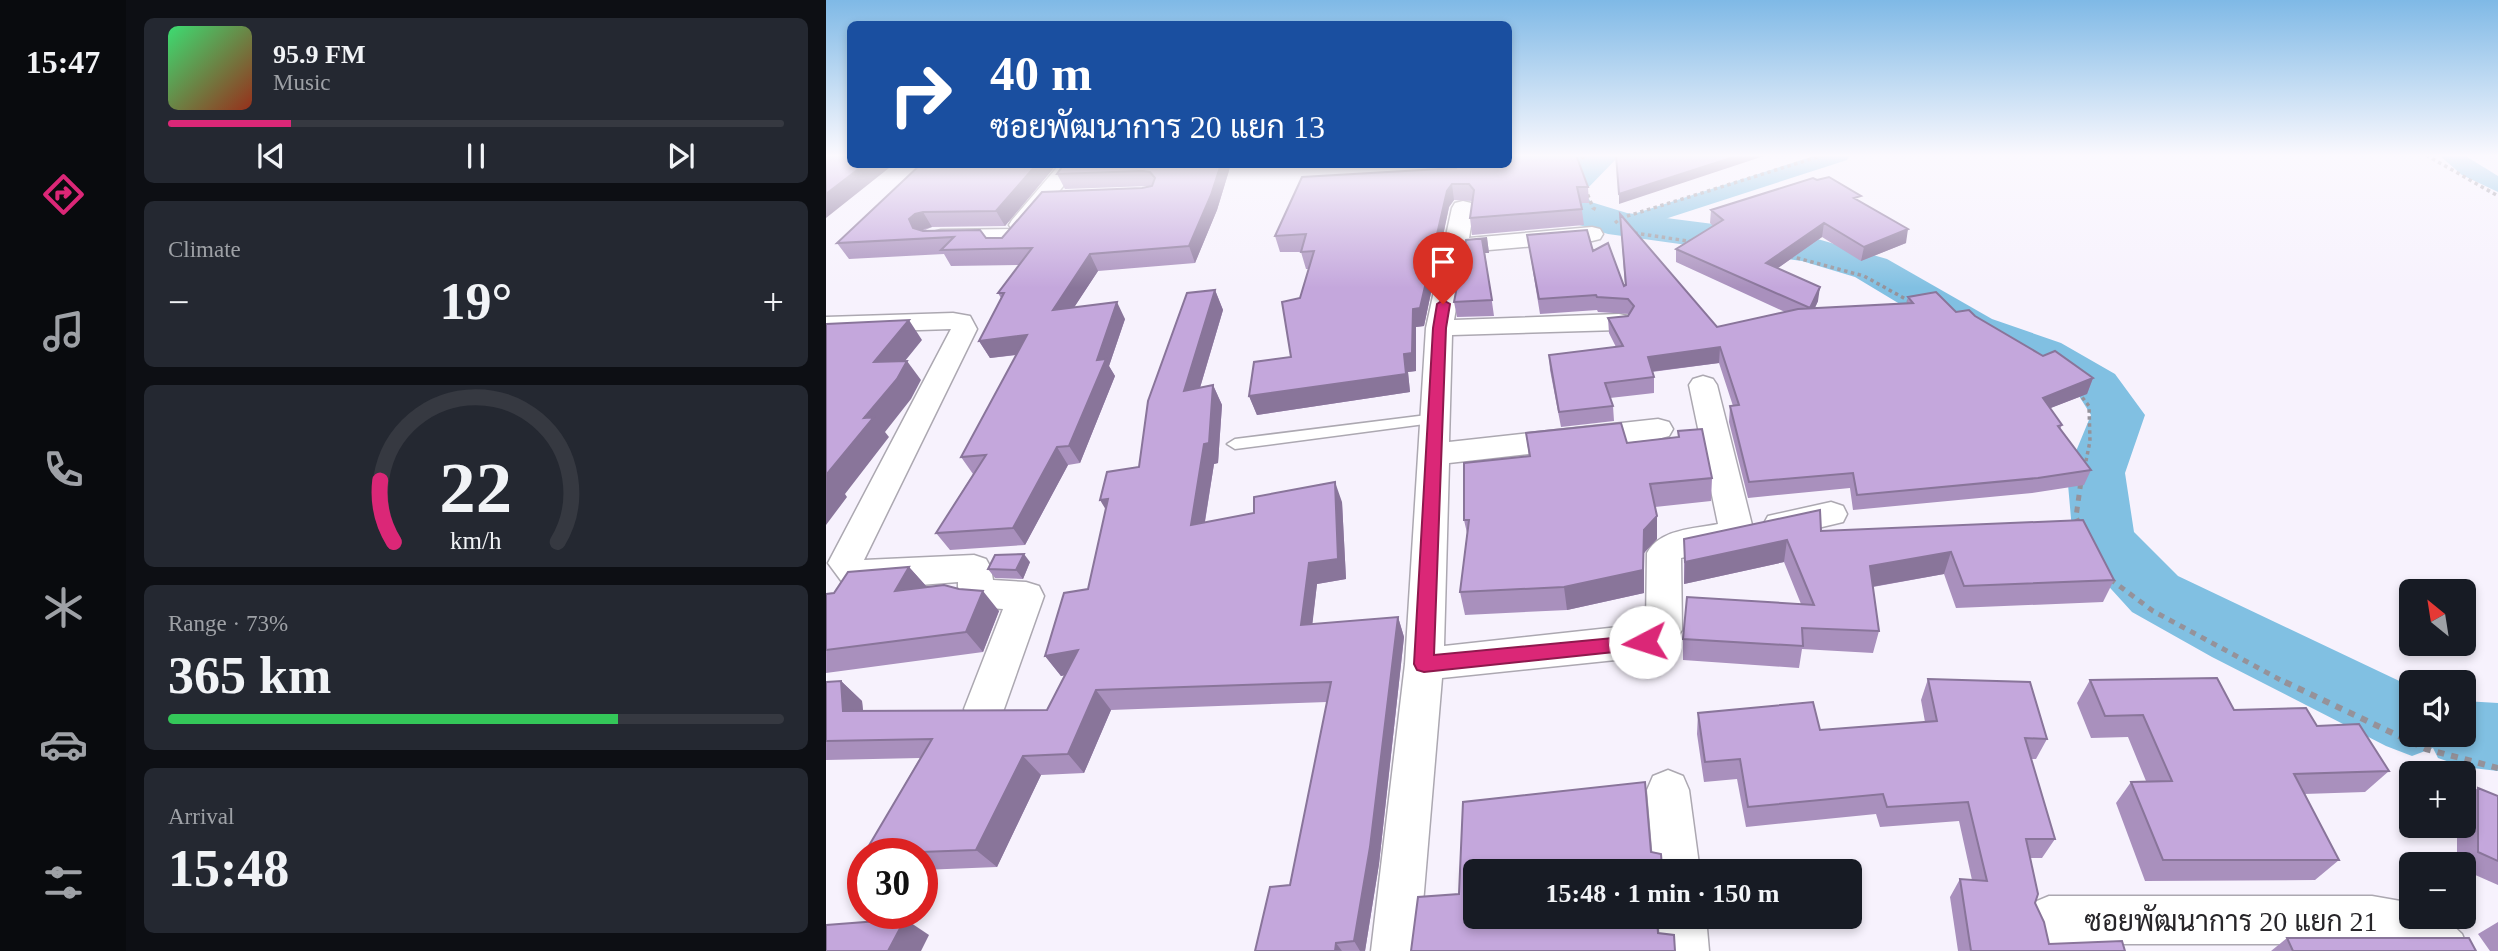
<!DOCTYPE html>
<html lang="en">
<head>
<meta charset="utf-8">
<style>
  :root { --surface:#171b24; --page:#242831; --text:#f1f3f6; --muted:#9ea1a6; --line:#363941; --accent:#db2777 }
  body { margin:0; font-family:"Times New Roman",Sarabun,serif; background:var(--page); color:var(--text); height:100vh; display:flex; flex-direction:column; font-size:26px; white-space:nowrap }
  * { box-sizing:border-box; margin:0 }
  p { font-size:23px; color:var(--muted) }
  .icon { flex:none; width:38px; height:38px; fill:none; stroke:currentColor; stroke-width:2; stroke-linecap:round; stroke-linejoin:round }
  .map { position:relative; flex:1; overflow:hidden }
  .panel { display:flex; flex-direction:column; gap:18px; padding:18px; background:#0d0f14; width:700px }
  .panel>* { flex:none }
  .top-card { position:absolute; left:21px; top:21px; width:665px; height:147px; border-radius:10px; box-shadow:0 4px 10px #0003; background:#1a4fa0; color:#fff; overflow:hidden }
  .needle { width:46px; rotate:330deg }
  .fabs { position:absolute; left:1573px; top:579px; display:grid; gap:14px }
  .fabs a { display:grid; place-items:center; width:77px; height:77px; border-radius:10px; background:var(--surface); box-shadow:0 4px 10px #0003; font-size:35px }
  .speed { position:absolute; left:21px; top:838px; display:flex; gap:14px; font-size:35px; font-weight:700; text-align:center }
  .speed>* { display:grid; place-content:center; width:91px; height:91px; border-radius:50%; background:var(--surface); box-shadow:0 4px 10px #0003; line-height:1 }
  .speed .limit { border:10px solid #d22; background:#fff; color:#111 }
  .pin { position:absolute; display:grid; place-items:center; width:60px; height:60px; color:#fff; margin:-72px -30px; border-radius:50% 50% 50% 0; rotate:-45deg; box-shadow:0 0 7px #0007 }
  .pin .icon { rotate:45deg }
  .me { position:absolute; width:77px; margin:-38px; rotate:265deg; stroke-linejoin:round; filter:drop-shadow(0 0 5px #0008) }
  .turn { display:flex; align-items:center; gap:24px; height:147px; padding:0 28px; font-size:32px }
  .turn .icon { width:91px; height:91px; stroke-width:2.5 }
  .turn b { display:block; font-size:49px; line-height:60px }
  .big { font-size:52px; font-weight:700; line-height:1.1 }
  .panel .widget { flex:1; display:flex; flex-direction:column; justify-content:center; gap:10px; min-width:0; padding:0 24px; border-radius:10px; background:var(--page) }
  .panel .dial { align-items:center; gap:0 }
  .dial svg { height:182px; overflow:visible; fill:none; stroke:var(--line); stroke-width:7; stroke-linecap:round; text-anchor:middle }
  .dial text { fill:var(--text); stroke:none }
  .song { display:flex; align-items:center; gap:21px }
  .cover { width:84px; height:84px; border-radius:10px; background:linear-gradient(135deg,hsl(140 70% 55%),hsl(10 70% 35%)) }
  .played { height:7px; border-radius:4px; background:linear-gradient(90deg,var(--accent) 20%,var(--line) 20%) }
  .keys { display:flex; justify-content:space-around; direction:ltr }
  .heat { display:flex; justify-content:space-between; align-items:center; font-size:38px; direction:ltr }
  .charge { height:10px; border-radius:5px; background:linear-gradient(90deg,#34c759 73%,var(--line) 0) }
  .trip { position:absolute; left:637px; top:859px; width:399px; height:70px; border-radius:10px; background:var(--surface); box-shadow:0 4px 10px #0003; font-weight:700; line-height:70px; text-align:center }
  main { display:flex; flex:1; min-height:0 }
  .tab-bar { display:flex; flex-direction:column; width:126px; justify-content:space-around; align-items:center; background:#090b0e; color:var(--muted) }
  .tab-bar .icon { width:49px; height:49px }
  .tab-bar .on { color:var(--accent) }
  .tab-bar b { font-size:32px; color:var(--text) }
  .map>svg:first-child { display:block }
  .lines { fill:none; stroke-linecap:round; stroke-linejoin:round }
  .canal { fill:#81c0e2; fill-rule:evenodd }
  .river { fill:#81c0e2; fill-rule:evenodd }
  .lane-casing { stroke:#aca8b1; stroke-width:3 }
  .street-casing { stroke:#aca8b1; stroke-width:3 }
  .path-far2 { stroke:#95929a; stroke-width:3.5; stroke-dasharray:3.5 3.5; stroke-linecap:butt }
  .path-far1 { stroke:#95929a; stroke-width:5; stroke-dasharray:6 6; stroke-linecap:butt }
  .path { stroke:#95929a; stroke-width:6; stroke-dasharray:7 7; stroke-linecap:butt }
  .lane { fill:#fff; fill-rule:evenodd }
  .street { fill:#fff; fill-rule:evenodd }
  .wall { fill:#a990bd }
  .shaded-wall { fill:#89759a }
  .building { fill:#c4a7dc; stroke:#89759a; stroke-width:2 }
  .route { fill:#db2777; stroke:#8e194d; stroke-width:2 }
  .labels { text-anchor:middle; stroke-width:7; stroke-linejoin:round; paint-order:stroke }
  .near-street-label { font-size:28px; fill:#272529; stroke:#fff }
</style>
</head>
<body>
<main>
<nav class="tab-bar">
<b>15:47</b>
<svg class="icon on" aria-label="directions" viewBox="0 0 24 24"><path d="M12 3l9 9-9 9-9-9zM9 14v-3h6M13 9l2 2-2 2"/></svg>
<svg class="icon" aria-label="music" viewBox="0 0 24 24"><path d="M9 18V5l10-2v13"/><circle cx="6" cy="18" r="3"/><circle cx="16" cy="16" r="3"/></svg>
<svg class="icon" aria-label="phone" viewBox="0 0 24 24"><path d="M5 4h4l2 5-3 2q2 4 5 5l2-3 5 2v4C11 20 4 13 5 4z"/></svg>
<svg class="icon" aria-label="climate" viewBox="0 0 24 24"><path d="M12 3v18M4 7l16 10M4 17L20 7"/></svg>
<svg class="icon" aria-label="car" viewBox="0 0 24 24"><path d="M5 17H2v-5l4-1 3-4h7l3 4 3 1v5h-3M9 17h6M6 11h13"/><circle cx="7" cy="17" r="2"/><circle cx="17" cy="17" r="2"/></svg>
<svg class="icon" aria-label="filters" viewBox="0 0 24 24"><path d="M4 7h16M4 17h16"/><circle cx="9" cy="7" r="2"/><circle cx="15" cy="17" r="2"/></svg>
</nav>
<section class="panel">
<div class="widget">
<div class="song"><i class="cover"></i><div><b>95.9 FM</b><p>Music</p></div></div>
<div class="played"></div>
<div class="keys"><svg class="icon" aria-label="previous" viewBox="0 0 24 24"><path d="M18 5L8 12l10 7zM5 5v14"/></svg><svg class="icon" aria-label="pause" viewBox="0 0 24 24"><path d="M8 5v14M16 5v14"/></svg><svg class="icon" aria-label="next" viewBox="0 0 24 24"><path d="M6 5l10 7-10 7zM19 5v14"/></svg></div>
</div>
<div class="widget"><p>Climate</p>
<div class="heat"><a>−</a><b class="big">19°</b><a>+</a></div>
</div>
<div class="widget dial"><svg viewBox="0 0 100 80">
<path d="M14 69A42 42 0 1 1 86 69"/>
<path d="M14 69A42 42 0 0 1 8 42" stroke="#db2777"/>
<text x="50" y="56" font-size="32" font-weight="700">22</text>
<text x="50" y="72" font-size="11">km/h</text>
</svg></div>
<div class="widget"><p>Range · 73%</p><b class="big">365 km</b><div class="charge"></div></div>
<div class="widget"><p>Arrival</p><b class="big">15:48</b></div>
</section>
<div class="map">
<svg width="1672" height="951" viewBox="0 0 1672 951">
  <rect width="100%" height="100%" fill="#f7f2fd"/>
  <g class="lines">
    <path class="canal" d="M 991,155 L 1024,155 L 1021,160 L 805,230 L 789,230 L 785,225 L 789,220 Z
      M 1613,155 L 1638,155 L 1672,176 L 1672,192 L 1636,175 Z"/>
    <path class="river" d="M 754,155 L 794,155 L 758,192 L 765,202 L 801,213 L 981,236 L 1061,259 L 1166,319 L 1235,343 L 1289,374 L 1319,415 L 1299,473 L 1308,532 L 1352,576 L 1586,687 L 1586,735 L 1638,735 L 1638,701 L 1672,703 L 1672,771 L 1638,767 L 1612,758 L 1607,748 L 1586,756 L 1560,746 L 1386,657 L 1306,612 L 1256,557 L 1247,541 L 1241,473 L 1265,415 L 1253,396 L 1199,365 L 1132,339 L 1029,277 L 976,261 L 782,234 L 737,220 L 717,191 Z"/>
    <g class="lane-casing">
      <path id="lane" d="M 609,414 L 614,416 L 616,419 L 614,422 L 409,449 L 401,444 L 409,439 Z"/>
    </g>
    <g class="street-casing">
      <path id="street" d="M 234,164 L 255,164 L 202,230 L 194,232 L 197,236 L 193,241 L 115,244 L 107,242 L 103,237 L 107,232 L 115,230 L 186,229 L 183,225 L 186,220 Z
        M 637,201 L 645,203 L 648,208 L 643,238 L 766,227 L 774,229 L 777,234 L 774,239 L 766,241 L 640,252 L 628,320 L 793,314 L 802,316 L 806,322 L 802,328 L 793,330 L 626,335 L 623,442 L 832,419 L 843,422 L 847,429 L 843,436 L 832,439 L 623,463 L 618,646 L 820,624 L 821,553 C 834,529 867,529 892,524 L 863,385 L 867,379 L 877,376 L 887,379 L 891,385 L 928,533 L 923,542 L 855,558 L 856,630 L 843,649 L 819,657 L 616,678 L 593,951 L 545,951 L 579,664 L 600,328 L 626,208 L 629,203 Z
        M 127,313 L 144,316 L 151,329 L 38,560 L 148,555 L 160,559 L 165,568 L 167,580 L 200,582 L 213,586 L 218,596 L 178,709 L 172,721 L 158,726 L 144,721 L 138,709 L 177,609 L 150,607 L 137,603 L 132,593 L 132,582 L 31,590 L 19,586 L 2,563 L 125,329 L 0,333 L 0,317 Z
        M 1005,502 L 1017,506 L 1021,514 L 1017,522 L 954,537 L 942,534 L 937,525 L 942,516 Z
        M 842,770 L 857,776 L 863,790 L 874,872 L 828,872 L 821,790 L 827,776 Z
        M 1223,896 L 1546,896 L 1586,903 L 1586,917 L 1620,919 L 1636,934 L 1643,951 L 1584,951 L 1546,944 L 1223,944 L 1206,937 L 1199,920 L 1206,903 Z
        M 832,917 L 880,917 L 883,951 L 835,951 Z"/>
    </g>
    <path class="path-far2" d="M 1600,155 L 1672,196
      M 750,163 L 760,155
      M 759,188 L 767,208 L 771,210
      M 789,223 L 795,218 L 998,155
      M 808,233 L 869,242
      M 964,256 L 1038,276 L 1085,302
      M 1252,392 L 1263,406 L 1264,441 L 1259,466"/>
    <path class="path-far1" d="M 1253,524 L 1250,517 L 1255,481
      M 1284,579 L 1327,611 L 1462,684"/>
    <path class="path" d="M 1459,682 L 1600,749 L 1672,768"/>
    <use href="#lane" class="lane"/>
    <use href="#street" class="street"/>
  </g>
  <path class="wall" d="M 95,164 L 231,164 L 179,226 L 106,227 L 97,231 L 160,238 L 176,238 L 316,188 L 323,186 L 239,189 L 231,174 L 405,164 L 391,210 L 369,263 L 272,271 L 248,307 L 299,319 L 283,366 L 289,376 L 254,463 L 242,465 L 199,545 L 124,550 L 110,533 L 147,474 L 135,457 L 191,355 L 164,358 L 153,341 L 175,298 L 172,293 L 194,265 L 125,266 L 118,254 L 23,259 L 11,243 Z
    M 476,177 L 762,187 L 763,203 L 755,203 L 758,225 L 646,235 L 644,218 L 646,201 L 628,200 L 623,207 L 598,326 L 590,327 L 590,371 L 582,372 L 584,392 L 431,415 L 423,396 L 465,357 L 474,298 L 483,269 L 480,269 L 475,252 L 454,252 L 449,236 Z
    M 1034,202 L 1080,243 L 1035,261 L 996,237 L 952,268 L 992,301 L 989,308 L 1081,303 L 1082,297 L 1130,312 L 1149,316 L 1217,356 L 1267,378 L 1261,394 L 1224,408 L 1236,425 L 1234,429 L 1265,470 L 1258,485 L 1206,493 L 1027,510 L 1024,488 L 922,498 L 903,422 L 904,406 L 907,406 L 893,363 L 826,372 L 828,377 L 828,393 L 784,398 L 787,406 L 788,421 L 735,427 L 724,370 L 723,355 L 790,347 L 783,333 L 782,318 L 802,316 L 803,314 L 772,312 L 771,310 L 714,314 L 701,235 L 767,251 L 798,286 L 799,286 L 794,214 L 891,327 L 959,312 L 850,262 L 850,249 L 887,226 L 884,223 L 885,210 Z
    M 661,238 L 663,253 L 659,253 L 668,316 L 631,317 L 628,302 Z
    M 389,290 L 397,310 L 374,388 L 387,385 L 396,405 L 392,463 L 388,464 L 379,522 L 516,502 L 520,579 L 491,584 L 486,624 L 572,617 L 578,637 L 553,864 L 539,951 L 429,951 L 464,885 L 501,702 L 285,710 L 258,773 L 215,775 L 171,867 L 96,870 L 96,854 L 38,854 L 94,758 L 0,760 L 0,682 L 15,681 L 36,701 L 37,711 L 221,710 L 239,675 L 235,676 L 219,656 L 262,589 Z
    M 852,431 L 886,478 L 885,501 L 829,507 L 831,516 L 831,539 L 818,553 L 818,593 L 741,610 L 639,615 L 634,592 L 641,533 L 638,520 L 703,456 L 700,433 L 801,443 L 852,437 Z
    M 995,531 L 1288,580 L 1277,602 L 1130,608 L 1118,574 L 1047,587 L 1053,631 L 1047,653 L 976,649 L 973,668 L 857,660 L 857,639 L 975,604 L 958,562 L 858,584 L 858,539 Z
    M 204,562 L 197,579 L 169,578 L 162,569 Z
    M 83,567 L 101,587 L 173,611 L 157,652 L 0,673 L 0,594 L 8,593 Z
    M 1102,679 L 1221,739 L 1210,759 L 1205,759 L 1229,839 L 1216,858 L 1204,858 L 1209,903 L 1223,944 L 1299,951 L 1132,951 L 1124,897 L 1134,879 L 1146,880 L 1133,821 L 1054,827 L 1050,814 L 920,827 L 911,779 L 878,782 L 871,734 L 872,713 L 994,730 L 1099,722 L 1095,700 Z
    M 1264,680 L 1491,726 L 1563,771 L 1539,792 L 1478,794 L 1513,860 L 1489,880 L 1319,881 L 1290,803 L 1305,782 L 1320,781 L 1302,737 L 1265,738 L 1251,703 Z
    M 1652,788 L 1672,796 L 1672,885 L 1638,870 L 1638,864 L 1631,864 L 1631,826 L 1638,826 L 1638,798 Z
    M 1672,922 L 1672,951 L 1664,951 L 1652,934 Z
    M 1461,938 L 1650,951 L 1445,951 Z"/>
  <path class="shaded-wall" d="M 914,155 L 941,155 L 793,204 L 793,194 Z
    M 39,164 L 68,164 L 0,218 L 0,194 Z
    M 211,164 L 231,164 L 179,226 L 170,211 Z
    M 395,164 L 405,164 L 391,210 L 369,263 L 363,246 Z
    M 626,184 L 628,200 L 623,207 L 598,326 L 590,327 L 590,371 L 582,372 L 584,392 L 431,415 L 423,396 L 578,354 L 587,309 L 621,191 Z
    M 97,212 L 106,227 L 98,229 L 93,235 L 87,228 L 83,219 L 89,214 Z
    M 998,223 L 996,237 L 939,277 L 940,263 Z
    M 1082,229 L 1080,243 L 1035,261 L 1038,247 Z
    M 661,238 L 663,253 L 659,253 L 656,239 Z
    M 264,254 L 272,271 L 236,326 L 227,310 Z
    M 994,287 L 992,301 L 982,322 L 984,308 Z
    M 389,290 L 397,310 L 367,411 L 358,391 Z
    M 291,302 L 299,319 L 283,366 L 289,376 L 254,463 L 243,446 L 271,360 Z
    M 83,320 L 96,340 L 62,382 L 48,362 Z
    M 201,335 L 211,352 L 164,358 L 153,341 Z
    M 894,347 L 893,363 L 822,372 L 822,357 Z
    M 81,361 L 95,380 L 85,399 L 59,432 L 63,437 L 19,494 L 21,497 L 0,525 L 0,475 L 38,418 Z
    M 1267,378 L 1261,394 L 1212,413 L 1217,398 Z
    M 387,385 L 396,405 L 392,463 L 388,464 L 375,545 L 365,525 Z
    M 231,447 L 242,465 L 199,545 L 187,528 Z
    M 509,482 L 516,502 L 520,579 L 491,584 L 484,645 L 475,625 L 483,563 Z
    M 282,499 L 286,520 L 274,500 Z
    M 831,516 L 831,539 L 818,553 L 818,593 L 741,610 L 738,587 L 818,530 Z
    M 961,540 L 958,562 L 858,584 L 859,562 Z
    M 1125,552 L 1118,574 L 1039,588 L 1044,566 Z
    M 198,554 L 204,562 L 197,579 L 190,570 Z
    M 83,567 L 101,587 L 69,591 Z
    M 157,591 L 173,611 L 157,652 L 140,632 Z
    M 572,617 L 578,637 L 553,864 L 539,951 L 534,951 L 528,941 Z
    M 252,650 L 267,670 L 235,676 L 219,656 Z
    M 15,681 L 36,701 L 39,730 L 17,711 Z
    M 270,690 L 285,710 L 258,773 L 242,754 Z
    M 197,756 L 215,775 L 171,867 L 150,850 Z
    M 79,919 L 103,935 L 95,951 L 62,951 Z
    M 510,943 L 516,951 L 509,951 Z"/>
  <path class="building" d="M 0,155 L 24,155 L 24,164 L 39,164 L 0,194 Z
    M 682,155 L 750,155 L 762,187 L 751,187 L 756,209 L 644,218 L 648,190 L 643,184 L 626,184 L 621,191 L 594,308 L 587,309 L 586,353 L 578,354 L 580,374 L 423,396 L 428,362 L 465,357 L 456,302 L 474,298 L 488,251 L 475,252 L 480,234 L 449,236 L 476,177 L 630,168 L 629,164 L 682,164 Z
    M 790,155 L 914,155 L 793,194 Z
    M 95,164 L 211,164 L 170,211 L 97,212 L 89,214 L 83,219 L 87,228 L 97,231 L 154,230 L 160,238 L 176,238 L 216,192 L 316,188 L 326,186 L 329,178 L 324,172 L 316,171 L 231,174 L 238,164 L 395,164 L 385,195 L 363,246 L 264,254 L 227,310 L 291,302 L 271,360 L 280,359 L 243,446 L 231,447 L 187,528 L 110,533 L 160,455 L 135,457 L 201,335 L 153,341 L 178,293 L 172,293 L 206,248 L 115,250 L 128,237 L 11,243 Z
    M 1003,177 L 1035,196 L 1028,198 L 1082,229 L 1038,247 L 998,223 L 940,263 L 994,287 L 984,308 L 850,249 L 897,220 L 885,210 L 987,178 L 991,180 Z
    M 794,214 L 891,327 L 972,309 L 1087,303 L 1082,297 L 1110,292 L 1130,312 L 1143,310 L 1149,316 L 1217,356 L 1229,351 L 1267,378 L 1217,398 L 1236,425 L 1232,426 L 1265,470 L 1212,478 L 1031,495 L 1027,473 L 923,482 L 904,406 L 913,405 L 894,347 L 822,357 L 828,377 L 779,383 L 787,406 L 733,412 L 723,355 L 797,346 L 782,318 L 802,316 L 808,306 L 802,299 L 771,297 L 770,295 L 713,299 L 701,235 L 761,230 L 767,251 L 782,243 L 798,286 L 800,285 Z
    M 661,238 L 656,239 L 666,300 L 628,302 L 640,240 Z
    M 389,290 L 358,391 L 387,385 L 383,443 L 378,444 L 365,525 L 428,513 L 428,497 L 509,482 L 512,559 L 483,563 L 475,625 L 572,617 L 544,847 L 528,941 L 510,943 L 509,951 L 429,951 L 444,887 L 464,885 L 505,682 L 270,690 L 242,754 L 197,756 L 150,850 L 38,854 L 106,739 L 0,741 L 0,682 L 15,681 L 17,711 L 221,710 L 252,650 L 219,656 L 238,593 L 262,589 L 282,499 L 274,500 L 281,472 L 313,467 L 322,401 L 361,293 Z
    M 83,320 L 48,362 L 81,361 L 71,379 L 38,418 L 48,417 L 0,475 L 0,324 Z
    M 795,423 L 801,443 L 853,437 L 852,431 L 876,429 L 886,478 L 824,484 L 831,516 L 818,530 L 817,570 L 738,587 L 634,592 L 643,520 L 638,520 L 638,463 L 704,456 L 700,433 Z
    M 994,510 L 995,531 L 1257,520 L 1288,580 L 1138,586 L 1125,552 L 1044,566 L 1053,631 L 976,628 L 977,646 L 857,639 L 861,597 L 988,605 L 961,540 L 859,562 L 858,539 Z
    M 198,554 L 190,570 L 162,569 L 169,555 Z
    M 83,567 L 69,591 L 118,585 L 133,589 L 157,591 L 140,632 L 0,650 L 0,594 L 8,593 L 22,572 Z
    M 1391,678 L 1408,710 L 1480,708 L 1491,726 L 1533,724 L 1563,771 L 1468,774 L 1513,860 L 1337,860 L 1305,782 L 1346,781 L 1317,715 L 1279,716 L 1264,680 Z
    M 1102,679 L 1204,682 L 1221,739 L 1199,738 L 1229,839 L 1200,839 L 1212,894 L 1209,903 L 1218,922 L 1223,944 L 1296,941 L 1299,951 L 1145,951 L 1134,879 L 1161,881 L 1142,802 L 1061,807 L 1057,794 L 922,807 L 914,759 L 879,762 L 872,713 L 987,702 L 994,730 L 1111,721 Z
    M 819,782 L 825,852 L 835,854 L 836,868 L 843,868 L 843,872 L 649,872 L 649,917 L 831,917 L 832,933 L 848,935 L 849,951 L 585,951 L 592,897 L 633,894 L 637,802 Z
    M 1652,788 L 1672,796 L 1672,861 L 1652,852 Z
    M 79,919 L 62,951 L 0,951 L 0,925 Z
    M 1461,938 L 1643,938 L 1650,951 L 1467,951 Z"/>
  <linearGradient id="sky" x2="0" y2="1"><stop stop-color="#7fb9e6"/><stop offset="0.54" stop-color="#fbf9fe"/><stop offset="1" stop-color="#fbf9fe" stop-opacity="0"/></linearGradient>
  <rect width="1672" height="288" fill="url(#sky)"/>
  <path class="route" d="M 617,300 L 624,304 L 620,328 L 608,655 L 819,635 L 826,637 L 829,642 L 826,648 L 598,672 L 591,670 L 588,664 L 607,328 L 611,304 Z"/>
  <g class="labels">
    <g class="near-street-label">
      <text x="1405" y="931">ซอยพัฒนาการ 20 แยก 21</text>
    </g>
  </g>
</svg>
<div class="fabs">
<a><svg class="needle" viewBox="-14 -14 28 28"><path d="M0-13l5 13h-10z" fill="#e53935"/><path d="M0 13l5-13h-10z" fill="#9ea1a6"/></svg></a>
<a><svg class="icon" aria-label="sound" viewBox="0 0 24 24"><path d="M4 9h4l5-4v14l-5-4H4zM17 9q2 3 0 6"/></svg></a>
<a>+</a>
<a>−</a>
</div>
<div class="speed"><div class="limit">30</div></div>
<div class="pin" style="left:617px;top:304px;background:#d93025"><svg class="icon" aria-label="arrive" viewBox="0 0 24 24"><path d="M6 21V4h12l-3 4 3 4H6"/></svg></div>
<svg class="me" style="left:819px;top:642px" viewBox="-20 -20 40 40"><circle r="19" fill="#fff"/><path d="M0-13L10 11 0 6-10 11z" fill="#db2777"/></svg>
<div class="trip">15:48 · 1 min · 150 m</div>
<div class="top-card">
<div class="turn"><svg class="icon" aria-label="right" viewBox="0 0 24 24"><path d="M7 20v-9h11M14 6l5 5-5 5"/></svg><div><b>40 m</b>ซอยพัฒนาการ 20 แยก 13</div></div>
</div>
</div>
</main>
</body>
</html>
